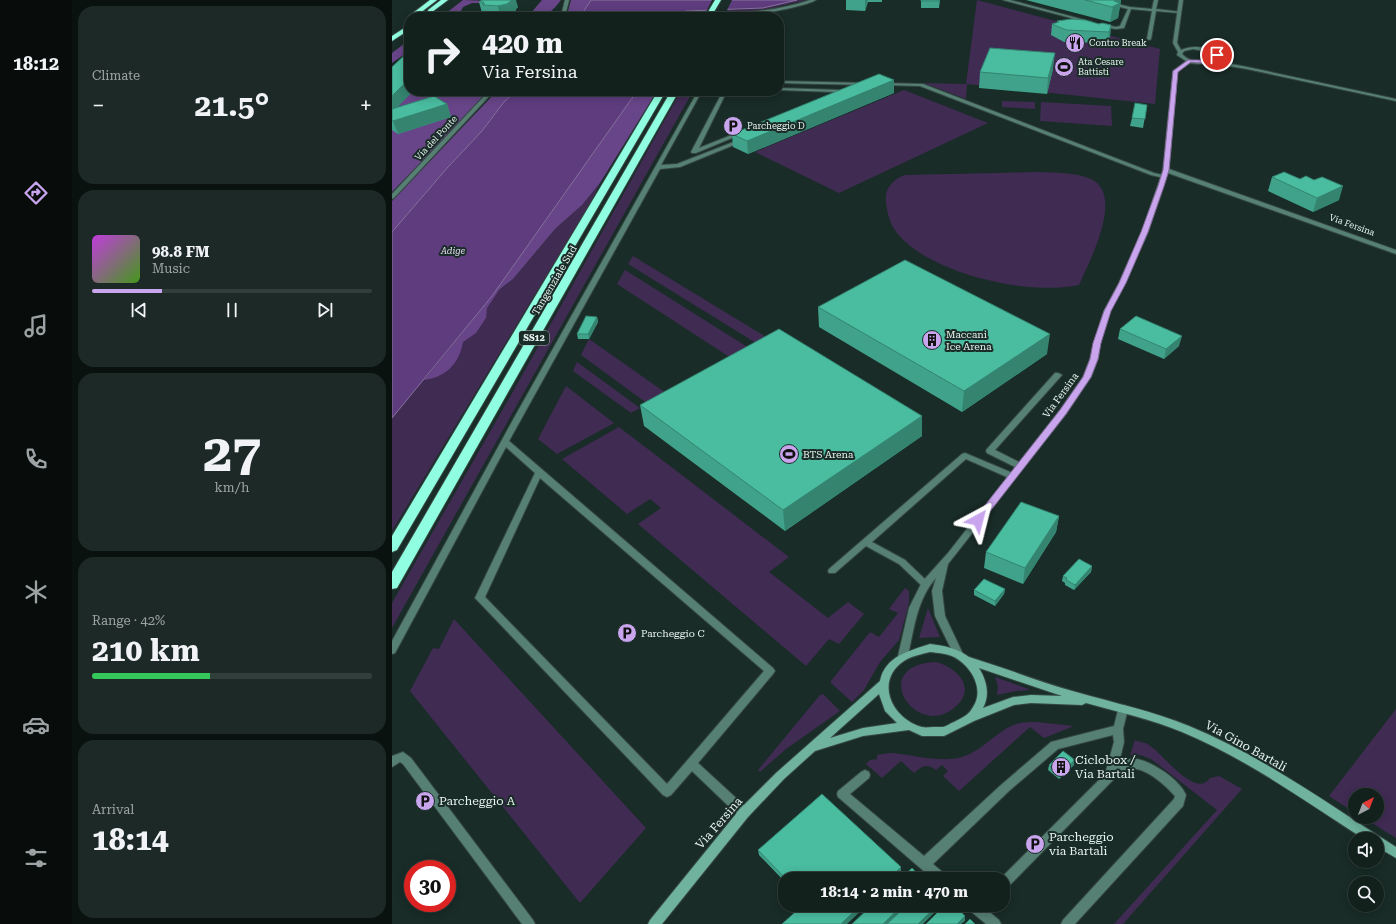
<!DOCTYPE html>
<html lang="en">
<head>
<meta charset="utf-8">
<style>
  :root { --surface:#13211d; --page:#1c2926; --text:#f1f3f6; --muted:#9da3a4; --line:#323e3b; --accent:#c9a5ee }
  body { margin:0; font-family:"Roboto Serif",serif; background:var(--page); color:var(--text); height:100vh; display:flex; flex-direction:column; font-size:15px; white-space:nowrap }
  * { box-sizing:border-box; margin:0 }
  p { font-size:13px; color:var(--muted) }
  .icon { flex:none; width:22px; height:22px; fill:none; stroke:currentColor; stroke-width:2; stroke-linecap:round; stroke-linejoin:round }
  .map { position:relative; flex:1; overflow:hidden }
  .panel { display:flex; flex-direction:column; gap:6px; padding:6px; background:#0a1210; width:320px }
  .panel>* { flex:none }
  .guide { position:absolute; left:12px; top:12px; width:380px; height:84px; border-radius:16px; box-shadow:0 2px 10px #0003,0 0 0 1px var(--line); background:#13211d; color:var(--text); overflow:hidden }
  .needle { width:26px; rotate:42deg }
  .fabs { position:absolute; left:956px; top:788px; display:grid; gap:8px }
  .fabs a { display:grid; place-items:center; width:36px; height:36px; border-radius:50%; background:var(--surface); box-shadow:0 2px 10px #0003,0 0 0 1px var(--line); font-size:20px }
  .speed { position:absolute; left:12px; top:860px; display:flex; gap:8px; font-size:20px; font-weight:700; text-align:center }
  .speed>* { display:grid; place-content:center; width:52px; height:52px; border-radius:50%; background:var(--surface); box-shadow:0 2px 10px #0003,0 0 0 1px var(--line); line-height:1 }
  .speed .limit { border:6px solid #d22; background:#fff; color:#111 }
  .pin { position:absolute; display:grid; place-items:center; width:34px; height:34px; color:#fff; margin:-17px; border:2px solid #fff; border-radius:50%; box-shadow:0 1px 4px #0007 }
  .me { position:absolute; width:44px; margin:-22px; rotate:38deg; stroke-linejoin:round; filter:drop-shadow(0 0 3px #0008) }
  .turn { display:flex; align-items:center; gap:14px; height:84px; padding:0 12px; font-size:18px }
  .turn .icon { width:52px; height:52px; stroke-width:2.5 }
  .turn b { display:block; font-size:28px; line-height:34px }
  .big { font-size:30px; font-weight:700; line-height:1.1 }
  .panel .widget { flex:1; display:flex; flex-direction:column; justify-content:center; gap:6px; min-width:0; padding:0 14px; border-radius:16px; background:var(--page) }
  .panel .dial { align-items:center; gap:0 }
  .dial b { font-size:52px; line-height:1 }
  .song { display:flex; align-items:center; gap:12px }
  .cover { width:48px; height:48px; border-radius:6px; background:linear-gradient(135deg,hsl(290 70% 55%),hsl(100 70% 35%)) }
  .played { height:4px; border-radius:2px; background:linear-gradient(90deg,var(--accent) 25%,var(--line) 25%) }
  .keys { display:flex; justify-content:space-around; direction:ltr }
  .heat { display:flex; justify-content:space-between; align-items:center; font-size:22px; direction:ltr }
  .charge { height:6px; border-radius:3px; background:linear-gradient(90deg,#34c759 42%,var(--line) 0) }
  .trip { position:absolute; left:386px; top:872px; width:232px; height:40px; border-radius:16px; background:var(--surface); box-shadow:0 2px 10px #0003,0 0 0 1px var(--line); font-weight:700; line-height:40px; text-align:center }
  main { display:flex; flex:1; min-height:0 }
  .tab-bar { display:flex; flex-direction:column; width:72px; justify-content:space-around; align-items:center; background:#080d0c; color:var(--muted) }
  .tab-bar .icon { width:28px; height:28px }
  .tab-bar .active { color:var(--accent) }
  .tab-bar b { font-size:18px; color:var(--text) }
  .map>svg:first-child { display:block }
  .green { fill:#402b53 }
  .forest { fill:#684588 }
  .water { fill:#5e3c7e; stroke:#8773a0 }
  .pier { fill:#192c27 }
  .lines { fill:none; stroke-linecap:round; stroke-linejoin:round }
  .lane-casing { stroke:#364843; stroke-width:2 }
  .street-casing { stroke:#364843; stroke-width:2 }
  .secondary-casing { stroke:#364843; stroke-width:2 }
  .highway-casing { stroke:#364843; stroke-width:2 }
  .lane { fill:#578074; fill-rule:evenodd }
  .street { fill:#578074; fill-rule:evenodd }
  .secondary { fill:#6fb39f; fill-rule:evenodd }
  .highway { fill:#90fee0; fill-rule:evenodd }
  .wall { fill:#40a28a }
  .shaded-wall { fill:#348470 }
  .building { fill:#4abca0; stroke:#348470 }
  .route { fill:#c9a5ee; stroke:#836b9b }
  .labels { text-anchor:middle; stroke-width:4; stroke-linejoin:round; paint-order:stroke }
  .far-poi-label { font-size:9px; fill:#e8f4f0; stroke:#192c27; text-anchor:start }
  .far-street-label { font-size:9px; fill:#e8f4f0; stroke:#192c27 }
  .far-water-label { font-size:9px; font-style:italic; fill:#e8dff3; stroke:#192c27 }
  .shield { fill:#192c27; stroke:#aab8b4; stroke-width:1 }
  .shield-label { font-size:9px; font-weight:bold; fill:#e8f4f0 }
  .street-label { font-size:10px; fill:#e8f4f0; stroke:#192c27 }
  .poi-label { font-size:10px; fill:#e8f4f0; stroke:#192c27; text-anchor:start }
  .near-street-label { font-size:12px; fill:#e8f4f0; stroke:#192c27 }
  .near-poi-label { font-size:12px; fill:#e8f4f0; stroke:#192c27; text-anchor:start }
</style>
</head>
<body>
<main>
<nav class="tab-bar">
<b>18:12</b>
<svg class="icon active" aria-label="directions" viewBox="0 0 24 24"><path d="M12 3l9 9-9 9-9-9zM9 14v-3h6M13 9l2 2-2 2"/></svg>
<svg class="icon" aria-label="music" viewBox="0 0 24 24"><path d="M9 18V5l10-2v13"/><circle cx="6" cy="18" r="3"/><circle cx="16" cy="16" r="3"/></svg>
<svg class="icon" aria-label="phone" viewBox="0 0 24 24"><path d="M5 4h4l2 5-3 2q2 4 5 5l2-3 5 2v4C11 20 4 13 5 4z"/></svg>
<svg class="icon" aria-label="climate" viewBox="0 0 24 24"><path d="M12 3v18M4 7l16 10M4 17L20 7"/></svg>
<svg class="icon" aria-label="car" viewBox="0 0 24 24"><path d="M5 17H2v-5l4-1 3-4h7l3 4 3 1v5h-3M9 17h6M6 11h13"/><circle cx="7" cy="17" r="2"/><circle cx="17" cy="17" r="2"/></svg>
<svg class="icon" aria-label="filters" viewBox="0 0 24 24"><path d="M4 7h16M4 17h16"/><circle cx="9" cy="7" r="2"/><circle cx="15" cy="17" r="2"/></svg>
</nav>
<section class="panel">
<div class="widget"><p>Climate</p>
<div class="heat"><a>−</a><b class="big">21.5°</b><a>+</a></div>
</div>
<div class="widget">
<div class="song"><i class="cover"></i><div><b>98.8 FM</b><p>Music</p></div></div>
<div class="played"></div>
<div class="keys"><svg class="icon" aria-label="previous" viewBox="0 0 24 24"><path d="M18 5L8 12l10 7zM5 5v14"/></svg><svg class="icon" aria-label="pause" viewBox="0 0 24 24"><path d="M8 5v14M16 5v14"/></svg><svg class="icon" aria-label="next" viewBox="0 0 24 24"><path d="M6 5l10 7-10 7zM19 5v14"/></svg></div>
</div>
<div class="widget dial"><b>27</b><p>km/h</p></div>
<div class="widget"><p>Range · 42%</p><b class="big">210 km</b><div class="charge"></div></div>
<div class="widget"><p>Arrival</p><b class="big">18:14</b></div>
</section>
<div class="map">
<svg width="1004" height="924" viewBox="0 0 1004 924">
  <rect width="100%" height="100%" fill="#192c27"/>
  <path class="green" d="M 405,0 L 415,0 L 371,10 L 333,13 L 336,10 L 371,8 Z
    M 585,0 L 768,49 L 763,104 L 575,84 L 574,99 L 532,83 L 574,84 Z
    M 512,90 L 596,123 L 447,193 L 363,152 Z
    M 289,91 L 301,91 L 0,628 L 0,603 L 119,395 Z
    M 610,101 L 643,102 L 643,109 L 610,107 Z
    M 649,102 L 719,106 L 720,126 L 648,121 Z
    M 645,172 C 662,173 683,172 699,179 C 733,195 697,262 687,285 C 637,296 538,274 505,233 C 498,224 495,213 494,202 C 492,189 501,179 513,175 Z
    M 208,183 L 200,200 L 0,531 L 0,418 L 100,296 L 121,279 L 163,229 L 190,205 Z
    M 241,256 L 374,337 L 364,343 L 236,264 Z
    M 233,270 L 357,348 L 339,358 L 225,284 Z
    M 197,339 L 274,393 L 256,404 L 189,355 Z
    M 185,362 L 248,408 L 239,413 L 181,371 Z
    M 174,386 L 222,423 L 165,454 L 146,439 Z
    M 227,427 L 397,557 L 377,572 L 436,618 L 456,602 L 472,614 L 447,644 L 437,639 L 414,666 L 246,524 L 269,508 L 258,499 L 235,514 L 170,459 Z
    M 513,588 L 517,591 L 517,603 L 507,640 L 488,662 L 472,690 L 460,702 L 439,683 L 439,681 L 478,632 L 487,637 L 506,613 L 497,609 Z
    M 536,608 L 548,637 L 527,638 Z
    M 62,619 L 254,828 L 188,903 L 18,691 L 41,648 L 47,649 Z
    M 544,662 C 566,668 586,689 562,708 C 523,740 475,665 544,662 Z
    M 603,677 L 639,690 L 624,691 L 605,695 L 606,686 Z
    M 431,694 L 448,711 L 394,749 L 368,772 L 366,770 L 428,695 Z
    M 1004,709 L 1004,838 L 970,817 L 985,817 L 985,795 L 963,795 L 963,813 L 937,796 Z
    M 644,722 L 682,726 L 652,738 L 638,727 L 567,791 L 551,776 L 556,771 L 550,765 L 544,770 C 535,763 530,766 522,773 L 509,761 L 490,778 L 474,764 L 478,760 L 485,759 L 485,755 C 490,754 495,753 500,753 C 522,755 552,764 573,756 C 593,749 607,728 628,723 C 633,722 639,722 644,722 Z
    M 743,740 C 747,742 753,742 757,745 C 770,752 803,800 818,778 L 827,776 L 850,789 L 731,924 L 722,924 L 825,810 L 759,759 L 748,755 L 738,755 Z"/>
  <path class="forest" d="M 71,0 L 100,1 L 95,3 L 80,3 L 71,7 L 69,11 L 62,17 L 49,17 Z
    M 150,0 L 169,0 C 155,19 148,17 127,17 L 138,14 Z
    M 179,0 L 199,0 L 188,17 L 172,17 L 176,11 Z
    M 314,10 L 310,17 L 286,17 L 294,11 Z
    M 17,40 L 17,51 L 0,63 L 0,53 Z
    M 0,75 L 17,91 L 99,91 L 0,192 Z
    M 105,91 L 124,91 L 112,102 L 90,131 L 56,167 L 0,232 L 0,201 Z
    M 243,91 L 265,91 L 208,183 L 190,205 L 163,229 L 121,279 L 107,290 L 95,308 L 94,318 L 84,333 L 71,342 C 67,364 54,377 32,380 L 100,296 L 243,94 Z"/>
  <path class="water" d="M 199,0 L 405,0 L 371,8 L 294,11 L 286,17 L 188,17 Z
    M 124,91 L 243,91 L 243,94 L 100,296 L 0,418 L 0,232 L 56,167 L 90,131 L 112,102 Z"/>
  <path class="pier" d="M 320,0 L 340,0 L 334,12 L 314,12 Z"/>
  <g class="lines">
    <g class="lane-casing">
      <path id="lane" d="M 611,0 L 618,0 L 700,22 L 698,23 Z
        M 719,0 L 724,0 L 721,3 L 738,7 L 760,9 L 762,0 L 766,0 L 764,9 L 789,12 L 787,13 L 764,11 L 759,39 L 757,40 L 755,39 L 760,11 L 739,9 L 732,28 L 724,29 L 707,26 L 707,24 L 709,24 L 724,27 L 728,26 L 736,9 L 716,4 L 716,2 Z
        M 387,81 L 474,83 L 476,84 L 474,85 L 387,83 Z
        M 490,83 L 531,84 L 762,173 L 775,176 L 772,178 L 759,175 L 528,86 L 492,85 L 490,84 Z
        M 387,88 L 449,90 L 451,91 L 443,95 L 441,94 L 443,92 L 387,90 Z
        M 306,91 L 310,91 L 269,165 L 285,164 L 349,139 L 354,140 L 288,167 L 268,169 L 117,441 L 381,668 L 383,671 L 381,674 L 306,763 L 356,809 L 358,813 L 356,817 L 352,818 L 348,817 L 300,771 L 279,795 L 275,797 L 271,795 L 85,600 L 83,598 L 143,473 L 114,447 L 3,653 L 0,654 L 0,641 L 122,418 ZM 148,478 L 372,671 L 275,784 L 93,597 Z
        M 331,91 L 335,91 L 307,148 L 347,132 L 352,133 L 304,153 L 300,153 L 299,152 Z
        M 663,373 L 666,373 L 670,375 L 603,450 L 631,464 L 632,466 L 631,468 L 625,468 L 595,453 L 594,451 L 595,449 Z
        M 573,453 L 623,474 L 624,476 L 620,479 L 617,478 L 574,459 L 480,542 L 513,560 L 536,582 L 538,584 L 536,586 L 533,587 L 530,586 L 507,564 L 474,546 L 443,573 L 437,573 L 436,571 L 437,569 L 570,454 Z
        M 731,705 L 735,706 L 736,709 L 731,729 L 732,742 L 727,763 C 732,760 738,758 745,759 C 761,762 788,780 794,795 L 791,806 L 683,924 L 669,924 L 671,920 L 782,799 L 783,796 C 774,786 753,766 738,769 C 732,770 727,776 722,779 L 615,888 L 611,890 L 611,879 L 608,879 L 713,774 L 722,742 L 721,735 L 666,749 L 617,791 L 541,864 L 554,875 L 556,879 L 541,879 L 446,797 L 445,794 L 446,791 L 469,772 L 473,770 L 477,772 L 478,775 L 477,778 L 458,794 L 532,856 L 609,785 L 659,742 L 722,726 L 727,706 Z
        M 11,752 L 19,758 L 141,920 L 143,924 L 130,924 L 11,764 L 8,762 L 0,767 L 0,756 Z
        M 574,905 L 589,905 L 607,920 L 609,924 L 594,924 L 576,909 Z"/>
    </g>
    <g class="street-casing">
      <path id="street" d="M 173,0 L 177,0 L 174,12 L 170,17 L 166,17 L 170,12 Z
        M 418,0 L 424,0 C 410,8 339,21 325,14 L 327,13 C 358,13 388,10 418,0 Z
        M 787,0 L 791,0 L 785,43 L 789,50 C 801,45 819,46 828,57 L 823,61 L 855,67 L 1004,99 L 1004,101 L 855,69 L 818,63 L 806,64 L 798,63 L 785,72 L 777,169 L 1004,250 L 1004,254 L 776,173 L 756,232 L 733,283 L 718,311 L 708,343 L 706,359 L 699,377 L 674,414 L 556,564 L 550,591 L 553,616 L 571,654 L 569,657 L 566,658 L 563,657 L 543,616 L 540,591 L 544,578 C 525,599 522,629 516,656 L 514,659 L 511,660 L 508,659 L 506,656 L 517,608 L 530,582 L 556,553 L 668,410 L 691,377 L 698,359 L 702,343 L 712,311 L 727,283 L 750,232 L 771,170 L 781,71 L 794,61 L 785,55 L 786,52 L 781,43 ZM 801,49 L 817,52 L 823,57 C 814,65 798,63 790,54 L 792,51 Z
        M 97,91 L 102,91 L 2,198 L 0,199 L 0,194 Z"/>
    </g>
    <g class="secondary-casing">
      <path id="secondary" d="M 538,644 C 553,646 565,648 577,657 C 613,668 648,682 684,692 C 722,703 761,711 797,726 C 871,756 937,805 1004,847 L 1004,858 L 985,847 L 985,839 L 972,839 C 913,801 855,759 790,732 C 759,719 726,712 694,703 L 690,705 L 639,703 L 622,705 L 582,721 L 552,736 L 530,736 L 517,730 L 471,736 L 423,751 L 392,779 L 356,817 L 270,924 L 256,924 L 258,920 L 348,809 L 384,773 L 488,681 C 493,656 517,651 538,644 ZM 538,652 C 546,653 554,653 562,657 C 579,666 593,689 581,707 C 577,715 570,718 562,722 C 559,723 555,726 551,727 C 549,727 545,727 542,727 C 539,727 534,728 530,727 C 500,719 482,681 512,661 C 519,656 530,654 538,652 ZM 587,668 L 670,696 L 639,695 L 621,697 L 591,708 C 598,695 595,681 587,668 ZM 487,694 L 493,711 L 505,723 L 471,728 L 438,738 Z"/>
    </g>
    <g class="highway-casing">
      <path id="highway" d="M 38,0 L 45,0 L 23,17 L 17,17 L 17,18 L 17,16 Z
        M 49,0 L 56,0 L 40,12 L 36,12 L 36,10 Z
        M 323,0 L 329,0 L 319,17 L 313,17 Z
        M 350,13 L 353,15 L 352,16 L 338,17 Z
        M 17,25 L 17,30 L 0,41 L 0,36 Z
        M 266,91 L 274,91 L 5,550 L 0,552 L 0,536 Z
        M 279,91 L 287,91 L 5,588 L 0,589 L 0,572 Z"/>
    </g>
    <use href="#lane" class="lane"/>
    <use href="#street" class="street"/>
    <use href="#secondary" class="secondary"/>
    <use href="#highway" class="highway"/>
  </g>
  <path class="wall" d="M 90,0 L 126,7 L 124,9 L 124,10 L 118,16 L 110,17 L 94,17 L 92,13 L 90,13 L 87,2 Z
    M 454,0 L 490,0 L 490,2 L 476,2 L 473,11 L 454,10 Z
    M 529,0 L 548,0 L 547,8 L 529,8 Z
    M 634,0 L 729,0 L 726,18 L 718,22 Z
    M 665,21 L 719,25 L 718,37 L 716,43 L 672,42 L 659,35 L 660,24 L 665,23 Z
    M 0,67 L 21,91 L 5,107 L 55,104 L 59,117 L 6,134 L 0,130 Z
    M 661,69 L 655,94 L 587,88 L 588,72 Z
    M 502,93 L 356,154 L 341,147 L 340,134 Z
    M 755,105 L 751,128 L 738,126 L 740,118 Z
    M 880,177 L 947,200 L 921,212 L 876,191 Z
    M 426,307 L 655,354 L 570,412 L 427,327 Z
    M 205,317 L 206,322 L 197,339 L 186,339 L 185,334 Z
    M 728,329 L 787,346 L 772,359 L 726,339 Z
    M 248,405 L 530,416 L 530,436 L 393,531 L 252,426 Z
    M 667,516 L 664,532 L 631,584 L 592,568 L 594,552 Z
    M 700,566 L 699,572 L 682,590 L 673,585 L 673,583 L 670,581 L 671,576 Z
    M 613,589 L 612,594 L 603,606 L 582,595 L 582,590 Z
    M 657,765 L 682,765 L 667,779 L 656,770 Z
    M 366,850 L 509,872 L 502,879 L 393,879 L 393,882 L 367,855 Z"/>
  <path class="shaded-wall" d="M 120,0 L 124,0 L 126,7 L 124,9 L 124,10 L 118,16 L 108,17 L 106,6 Z
    M 473,0 L 476,0 L 473,11 Z
    M 724,0 L 729,0 L 726,18 L 718,22 L 722,1 Z
    M 719,25 L 718,37 L 716,43 L 717,32 Z
    M 663,53 L 661,69 L 655,94 L 656,78 Z
    M 17,79 L 17,91 L 21,91 L 0,113 L 0,96 Z
    M 502,80 L 502,93 L 356,154 L 355,141 Z
    M 55,104 L 59,117 L 6,134 L 1,121 Z
    M 951,186 L 947,200 L 921,212 L 925,198 Z
    M 205,317 L 206,322 L 197,339 L 196,334 Z
    M 658,334 L 655,354 L 570,412 L 572,391 Z
    M 790,336 L 787,346 L 772,359 L 774,349 Z
    M 530,416 L 530,436 L 393,531 L 391,510 Z
    M 667,516 L 664,532 L 631,584 L 633,568 Z
    M 700,566 L 699,572 L 682,590 L 683,585 Z
    M 613,589 L 612,594 L 603,606 L 603,601 Z
    M 683,760 L 682,765 L 667,779 L 668,774 Z
    M 509,867 L 509,872 L 502,879 L 497,879 Z
    M 469,905 L 475,905 L 455,924 L 449,924 Z
    M 511,905 L 516,905 L 496,924 L 491,924 Z
    M 546,905 L 550,905 L 531,924 L 526,924 Z
    M 573,916 L 573,921 L 569,924 L 565,924 Z"/>
  <path class="building" d="M 90,0 L 120,0 L 115,4 L 106,6 L 91,5 L 93,4 L 90,4 L 92,2 L 87,2 Z
    M 529,0 L 547,0 L 547,1 L 529,1 Z
    M 693,0 L 724,0 L 722,1 L 728,3 L 720,7 Z
    M 680,19 L 693,20 L 707,24 L 710,23 L 719,25 L 717,32 L 674,30 L 660,24 L 667,22 L 665,21 Z
    M 598,48 L 663,53 L 656,78 L 588,72 Z
    M 17,51 L 17,79 L 0,96 L 0,67 Z
    M 487,74 L 502,80 L 355,141 L 340,134 Z
    M 42,96 L 55,104 L 1,121 L 0,120 L 0,109 Z
    M 743,103 L 755,105 L 753,119 L 740,118 Z
    M 892,172 L 908,179 L 914,176 L 922,180 L 930,177 L 951,186 L 925,198 L 880,177 Z
    M 513,260 L 658,334 L 572,391 L 426,307 Z
    M 194,316 L 205,317 L 196,334 L 185,334 Z
    M 744,316 L 790,336 L 774,349 L 728,329 Z
    M 387,329 L 530,416 L 391,510 L 248,405 Z
    M 629,502 L 667,516 L 633,568 L 594,552 Z
    M 687,559 L 700,566 L 683,585 L 674,580 L 675,578 L 671,576 Z
    M 592,579 L 613,589 L 603,601 L 582,590 Z
    M 671,751 L 683,760 L 668,774 L 657,765 Z
    M 430,794 L 509,867 L 497,879 L 394,879 L 366,850 Z
    M 520,868 L 531,879 L 508,879 Z
    M 411,905 L 469,905 L 449,924 L 390,924 Z
    M 480,905 L 511,905 L 491,924 L 460,924 Z
    M 515,905 L 546,905 L 526,924 L 495,924 Z
    M 553,905 L 562,905 L 573,916 L 565,924 L 534,924 Z
    M 578,919 L 583,924 L 573,924 Z"/>
  <path class="route" d="M 823,54 L 828,55 L 827,60 L 818,64 L 799,62 L 786,72 L 777,170 L 772,186 L 756,232 L 734,283 L 719,311 L 709,343 L 706,359 L 699,377 L 674,414 L 589,523 L 583,523 L 581,520 L 583,518 L 668,410 L 691,377 L 698,359 L 701,343 L 712,311 L 727,283 L 749,232 L 766,186 L 771,170 L 781,71 L 796,60 L 817,60 L 822,58 Z"/>
  <defs>
    <g id="restaurant-disc" transform="scale(1)"><circle r="9.5" fill="#c9a5ee" stroke="#192c27"/><path d="M-5-6h1v4h1v-4h1v4h1v-4h1v5L-1.5 .5V6h-2V.5L-5-1ZM5-6V6H3V1.5H1.5Q1.5-4 5-6Z" fill="#111"/></g>
    <g id="stadium-disc" transform="scale(1)"><circle r="9.5" fill="#c9a5ee" stroke="#192c27"/><path d="M0-5a6.5 5 0 1 0 0 10a6.5 5 0 1 0 0-10ZM-3.5-1.8h7v3.6h-7Z" fill="#111"/></g>
    <g id="parking-disc" transform="scale(1)"><circle r="9.5" fill="#c9a5ee" stroke="#192c27"/><path d="M-3.5-5.5H1a3.5 3.5 0 0 1 0 7H-1V5.5H-3.5ZM-1-3.4V-.6H.8a1.4 1.4 0 0 0 0-2.8Z" fill="#111"/></g>
    <g id="building-disc" transform="scale(1)"><circle r="9.5" fill="#c9a5ee" stroke="#192c27"/><path d="M-4-6H4V6H1V3H-1V6H-4ZM-2.5-4.3h1.7v1.8h-1.7ZM.8-4.3h1.7v1.8H.8ZM-2.5-1h1.7V.8h-1.7ZM.8-1h1.7V.8H.8Z" fill="#111"/></g>
  </defs>
  <g fill-rule="evenodd">
    <use href="#restaurant-disc" x="683" y="43"/>
    <use href="#stadium-disc" x="672" y="67"/>
    <use href="#parking-disc" x="341" y="126"/>
    <use href="#building-disc" x="540" y="340"/>
    <use href="#stadium-disc" x="397" y="454"/>
    <use href="#parking-disc" x="235" y="633"/>
    <use href="#building-disc" x="669" y="767"/>
    <use href="#parking-disc" x="33" y="801"/>
    <use href="#parking-disc" x="643" y="844"/>
  </g>
  <g class="labels">
    <g class="far-poi-label">
      <text x="697" y="46">Contro Break</text>
      <text x="686" y="65">Ata Cesare<tspan x="686" dy="10">Battisti</tspan></text>
      <text x="355" y="129">Parcheggio D</text>
    </g>
    <g class="far-street-label">
      <text transform="translate(44 138) rotate(-47)" y="3">Via del Ponte</text>
      <text transform="translate(960 225) rotate(20)" y="3">Via Fersina</text>
    </g>
    <g class="far-water-label">
      <text x="61" y="254">Adige</text>
    </g>
    <rect class="shield" x="127" y="331" width="30" height="14" rx="3"/>
    <g class="shield-label">
      <text x="142" y="341">SS12</text>
    </g>
    <g class="street-label">
      <text transform="translate(162 280) rotate(-60)" y="4">Tangenziale Sud</text>
      <text transform="translate(668 395) rotate(-54)" y="4">Via Fersina</text>
    </g>
    <g class="poi-label">
      <text x="554" y="338">Maccani<tspan x="554" dy="12">Ice Arena</tspan></text>
      <text x="411" y="458">BTS Arena</text>
      <text x="249" y="637">Parcheggio C</text>
    </g>
    <g class="near-street-label">
      <text transform="translate(854 746) rotate(29)" y="4">Via Gino Bartali</text>
      <text transform="translate(327 823) rotate(-49)" y="4">Via Fersina</text>
    </g>
    <g class="near-poi-label">
      <text x="683" y="764">Ciclobox /<tspan x="683" dy="14">Via Bartali</tspan></text>
      <text x="47" y="805">Parcheggio A</text>
      <text x="657" y="841">Parcheggio<tspan x="657" dy="14">via Bartali</tspan></text>
    </g>
  </g>
</svg>
<div class="fabs">
<a><svg class="needle" viewBox="-14 -14 28 28"><path d="M0-13l5 13h-10z" fill="#e53935"/><path d="M0 13l5-13h-10z" fill="#9da3a4"/></svg></a>
<a><svg class="icon" aria-label="sound" viewBox="0 0 24 24"><path d="M4 9h4l5-4v14l-5-4H4zM17 9q2 3 0 6"/></svg></a>
<a><svg class="icon" aria-label="search" viewBox="0 0 24 24"><circle cx="10" cy="10" r="6"/><path d="M15 15l6 6"/></svg></a>
</div>
<div class="speed"><div class="limit">30</div></div>
<div class="pin" style="left:825px;top:55px;background:#d93025"><svg class="icon" aria-label="arrive" viewBox="0 0 24 24"><path d="M6 21V4h12l-3 4 3 4H6"/></svg></div>
<svg class="me" style="left:586px;top:520px" viewBox="-20 -20 40 40"><path d="M0-17L14 15 0 8-14 15z" fill="#c9a5ee" stroke="#fff" stroke-width="4"/></svg>
<div class="trip">18:14 · 2 min · 470 m</div>
<div class="guide">
<div class="turn"><svg class="icon" aria-label="right" viewBox="0 0 24 24"><path d="M7 20v-9h11M14 6l5 5-5 5"/></svg><div><b>420 m</b>Via Fersina</div></div>
</div>
</div>
</main>
</body>
</html>
